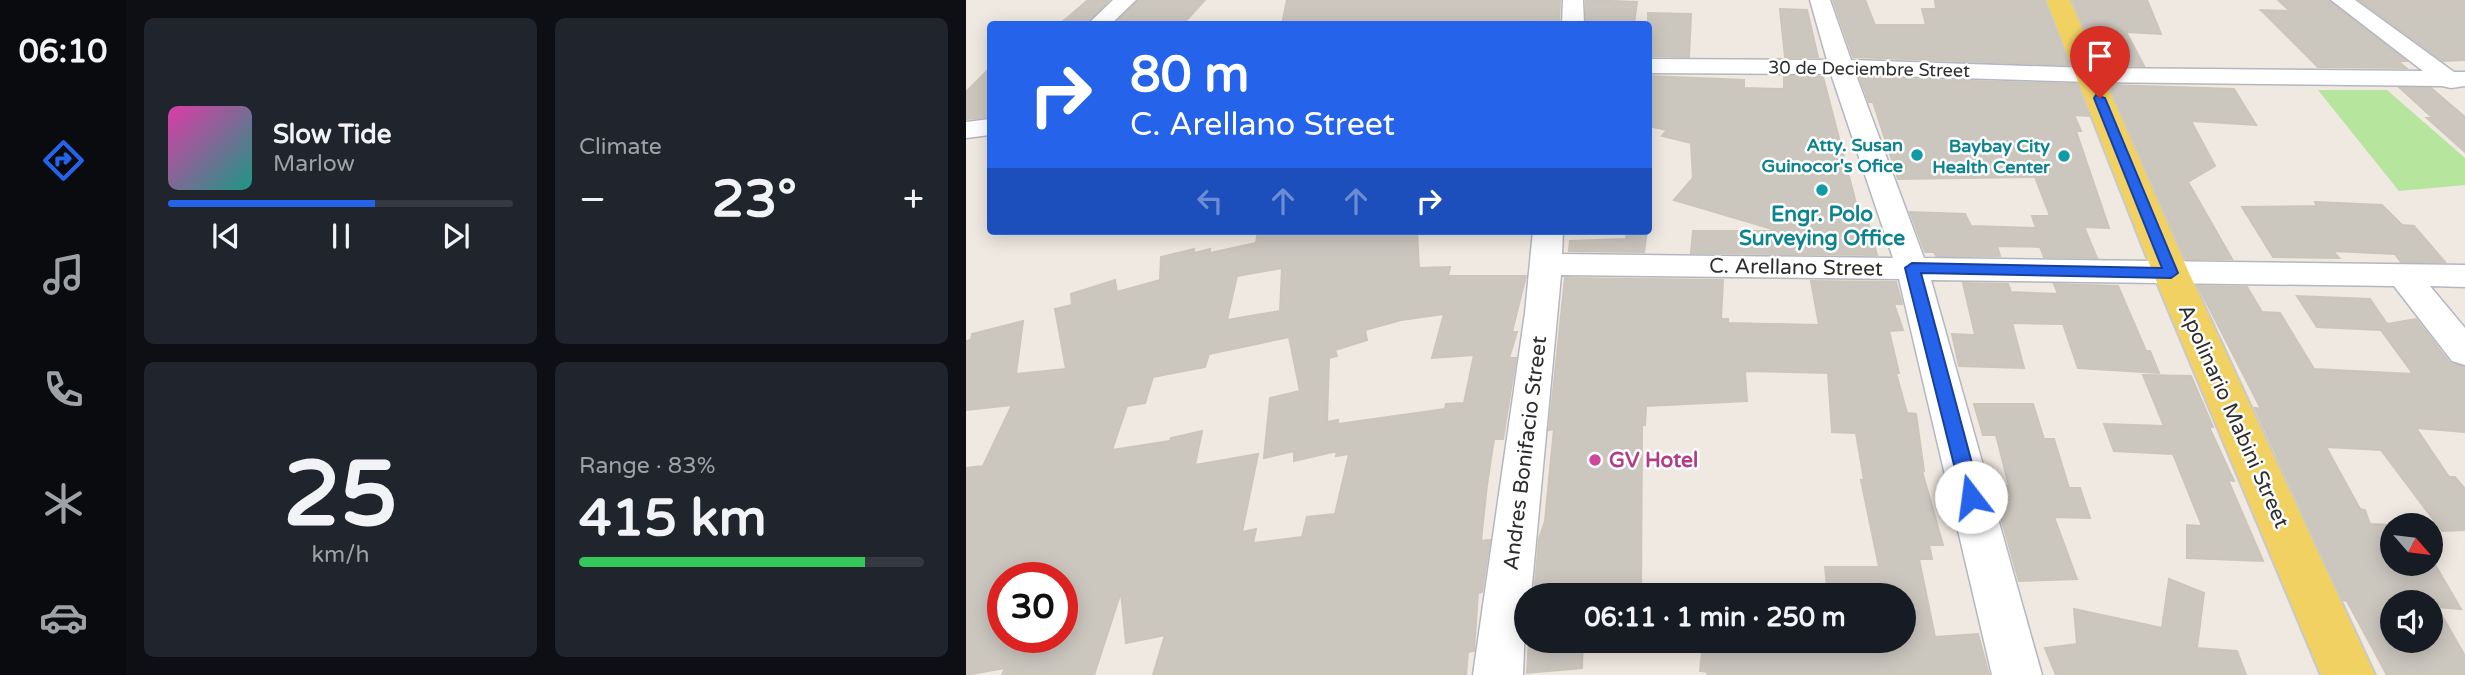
<!DOCTYPE html>
<html lang="en">
<head>
<meta charset="utf-8">
<style>
  :root { --surface:#171b24; --page:#20242c; --text:#f1f3f6; --muted:#9ea1a6; --line:#363941; --accent:#2563eb }
  body { margin:0; font-family:"Varela Round",sans-serif; background:var(--page); color:var(--text); height:100vh; display:flex; flex-direction:column; font-size:26px; white-space:nowrap }
  * { box-sizing:border-box; margin:0 }
  p { font-size:23px; color:var(--muted) }
  .icon { flex:none; width:38px; height:38px; fill:none; stroke:currentColor; stroke-width:2; stroke-linecap:round; stroke-linejoin:round }
  .map { position:relative; flex:1; overflow:hidden }
  .drawer { display:flex; flex-direction:column; gap:18px; padding:18px; background:#0d0f14; width:840px }
  .drawer>* { flex:none }
  .banner { position:absolute; left:21px; top:21px; width:665px; height:214px; border-radius:7px; box-shadow:0 4px 18px #0003; background:#2563eb; color:#fff; overflow:hidden }
  .needle { width:46px; rotate:118deg }
  .tools { position:absolute; left:1414px; top:513px; display:grid; gap:14px }
  .tools a { display:grid; place-items:center; width:63px; height:63px; border-radius:50%; background:var(--surface); box-shadow:0 4px 18px #0003; font-size:35px }
  .speed { position:absolute; left:21px; top:562px; display:flex; gap:14px; font-size:35px; font-weight:700; text-align:center }
  .speed>* { display:grid; place-content:center; width:91px; height:91px; border-radius:50%; background:var(--surface); box-shadow:0 4px 18px #0003; line-height:1 }
  .speed .limit { border:10px solid #d22; background:#fff; color:#111 }
  .pin { position:absolute; display:grid; place-items:center; width:60px; height:60px; color:#fff; margin:-72px -30px; border-radius:50% 50% 50% 0; rotate:-45deg; box-shadow:0 0 7px #0007 }
  .pin .icon { rotate:45deg }
  .me { position:absolute; width:77px; margin:-38px; rotate:345deg; stroke-linejoin:round; filter:drop-shadow(0 0 5px #0008) }
  .turn { display:flex; align-items:center; gap:24px; height:147px; padding:0 28px; font-size:32px }
  .turn .icon { width:91px; height:91px; stroke-width:2.5 }
  .turn b { display:block; font-size:49px; line-height:60px }
  .lanes { display:flex; align-items:center; height:66px; padding:0 28px; background:#0003; justify-content:center; gap:35px; direction:ltr }
  .lanes .off { opacity:.35 }
  .big { font-size:52px; font-weight:700; line-height:1.1 }
  .drawer .tile { flex:1; display:flex; flex-direction:column; justify-content:center; gap:10px; min-width:0; padding:0 24px; border-radius:10px; background:var(--page) }
  .drawer .dial { align-items:center; gap:0 }
  .dial b { font-size:91px; line-height:1 }
  .song { display:flex; align-items:center; gap:21px }
  .cover { width:84px; height:84px; border-radius:10px; background:linear-gradient(135deg,hsl(320 70% 55%),hsl(170 70% 35%)) }
  .played { height:7px; border-radius:4px; background:linear-gradient(90deg,var(--accent) 60%,var(--line) 60%) }
  .keys { display:flex; justify-content:space-around; direction:ltr }
  .heat { display:flex; justify-content:space-between; align-items:center; font-size:38px; direction:ltr }
  .charge { height:10px; border-radius:5px; background:linear-gradient(90deg,#34c759 83%,var(--line) 0) }
  .drawer .tiles { flex:1; display:grid; gap:18px; grid-template-columns:repeat(2,1fr) }
  .trip { position:absolute; left:548px; top:583px; width:402px; height:70px; border-radius:35px; background:var(--surface); box-shadow:0 4px 18px #0003; font-weight:700; line-height:70px; text-align:center }
  main { display:flex; flex:1; min-height:0 }
  .menu { display:flex; flex-direction:column; width:126px; justify-content:space-around; align-items:center; background:#090b0e; color:var(--muted) }
  .menu .icon { width:49px; height:49px }
  .menu .current { color:var(--accent) }
  .menu b { font-size:32px; color:var(--text) }
  .map>svg:first-child { display:block }
  .green { fill:#b6e59e }
  .building { fill:#cbc7bf; stroke:#cbc5ba; stroke-width:2; fill-rule:evenodd }
  .lines { fill:none; stroke-linecap:round; stroke-linejoin:round }
  .minor-casing { stroke:#b4b7c1; stroke-width:3 }
  .major-casing { stroke:#c9c9c9; stroke-width:4 }
  .minor { fill:#fff; fill-rule:evenodd }
  .major { fill:#f2d163; fill-rule:evenodd }
  .route { fill:#2563eb; stroke:#184099; stroke-width:2 }
  .culture-dot { fill:#0f9aa8; stroke:#fff; stroke-width:2.5 }
  .hotel-dot { fill:#d1479c; stroke:#fff; stroke-width:2.5 }
  .labels { text-anchor:middle; stroke-width:5; stroke-linejoin:round; paint-order:stroke }
  .far-street-label { font-size:18px; fill:#2e2e2e; stroke:#fff }
  .far-culture-label { font-size:18px; font-weight:bold; fill:#0d838f; stroke:#fff; text-anchor:end }
  .culture-label { font-size:21px; font-weight:bold; fill:#0d838f; stroke:#fff }
  .street-label { font-size:21px; fill:#2e2e2e; stroke:#fff }
  .hotel-label { font-size:21px; font-weight:bold; fill:#b23c85; stroke:#fff; text-anchor:start }
</style>
</head>
<body>
<main>
<nav class="menu">
<b>06:10</b>
<svg class="icon current" aria-label="directions" viewBox="0 0 24 24"><path d="M12 3l9 9-9 9-9-9zM9 14v-3h6M13 9l2 2-2 2"/></svg>
<svg class="icon" aria-label="music" viewBox="0 0 24 24"><path d="M9 18V5l10-2v13"/><circle cx="6" cy="18" r="3"/><circle cx="16" cy="16" r="3"/></svg>
<svg class="icon" aria-label="phone" viewBox="0 0 24 24"><path d="M5 4h4l2 5-3 2q2 4 5 5l2-3 5 2v4C11 20 4 13 5 4z"/></svg>
<svg class="icon" aria-label="climate" viewBox="0 0 24 24"><path d="M12 3v18M4 7l16 10M4 17L20 7"/></svg>
<svg class="icon" aria-label="car" viewBox="0 0 24 24"><path d="M5 17H2v-5l4-1 3-4h7l3 4 3 1v5h-3M9 17h6M6 11h13"/><circle cx="7" cy="17" r="2"/><circle cx="17" cy="17" r="2"/></svg>
</nav>
<section class="drawer">
<div class="tiles">
<div class="tile">
<div class="song"><i class="cover"></i><div><b>Slow Tide</b><p>Marlow</p></div></div>
<div class="played"></div>
<div class="keys"><svg class="icon" aria-label="previous" viewBox="0 0 24 24"><path d="M18 5L8 12l10 7zM5 5v14"/></svg><svg class="icon" aria-label="pause" viewBox="0 0 24 24"><path d="M8 5v14M16 5v14"/></svg><svg class="icon" aria-label="next" viewBox="0 0 24 24"><path d="M6 5l10 7-10 7zM19 5v14"/></svg></div>
</div>
<div class="tile"><p>Climate</p>
<div class="heat"><a>−</a><b class="big">23°</b><a>+</a></div>
</div>
<div class="tile dial"><b>25</b><p>km/h</p></div>
<div class="tile"><p>Range · 83%</p><b class="big">415 km</b><div class="charge"></div></div>
</div>
</section>
<div class="map">
<svg width="1499" height="675" viewBox="0 0 1499 675">
  <rect width="100%" height="100%" fill="#efe9e1"/>
  <path class="green" d="M 1352,90 L 1421,90 L 1499,158 L 1499,185 L 1433,191 Z"/>
  <path class="building" d="M 122,0 L 143,0 L 120,24 L 94,24 Z
    M 173,0 L 239,0 L 217,24 L 148,24 Z
    M 321,0 L 594,0 L 593,23 L 574,24 L 575,20 L 528,24 L 316,24 Z
    M 620,0 L 671,2 L 668,24 L 620,24 Z
    M 867,0 L 899,0 L 909,25 L 960,25 L 956,9 L 970,9 L 969,0 L 1078,0 L 1103,65 L 887,57 Z
    M 1107,0 L 1181,0 L 1195,34 L 1160,32 L 1178,66 L 1135,65 Z
    M 1312,0 L 1362,0 L 1440,61 L 1432,61 L 1440,68 L 1352,67 L 1295,10 L 1324,11 Z
    M 1393,0 L 1499,0 L 1499,60 L 1477,61 Z
    M 814,9 L 841,10 L 852,57 L 819,57 Z
    M 682,13 L 725,14 L 723,57 L 682,56 Z
    M 24,68 L 24,117 L 0,119 L 0,92 Z
    M 682,76 L 778,80 L 778,88 L 818,89 L 818,76 L 857,77 L 891,207 L 896,215 L 900,215 L 911,255 L 725,253 L 727,231 L 813,231 L 708,200 L 727,178 L 725,143 L 696,136 L 701,130 L 682,126 Z
    M 894,78 L 1110,84 L 1123,116 L 1108,115 L 1115,131 L 1110,131 L 1143,228 L 1118,227 L 1131,258 L 1078,257 L 1074,247 L 1031,246 L 1034,256 L 970,256 L 968,252 L 959,252 L 944,212 L 999,214 L 1005,226 L 1070,228 L 1066,216 L 1084,216 L 1069,177 L 932,179 L 907,102 L 903,102 Z
    M 1144,85 L 1268,89 L 1290,125 L 1225,121 L 1249,166 L 1222,182 L 1266,259 L 1220,259 Z
    M 1434,88 L 1465,88 L 1499,117 L 1499,152 L 1461,118 L 1467,118 Z
    M 1349,202 L 1416,205 L 1436,225 L 1448,226 L 1479,262 L 1435,262 L 1429,254 L 1367,251 L 1373,258 L 1307,257 L 1276,207 L 1351,206 Z
    M 292,231 L 451,231 L 453,268 L 484,267 L 482,276 L 560,276 L 546,332 L 551,332 L 543,358 L 550,358 L 537,439 L 528,439 L 521,485 L 515,541 L 524,540 L 516,592 L 512,593 L 508,651 L 502,652 L 500,675 L 187,675 L 199,635 L 160,643 L 155,592 L 128,675 L 36,675 L 39,668 L 0,675 L 0,468 L 17,466 L 46,405 L 0,410 L 0,341 L 5,340 L 6,334 L 57,321 L 50,374 L 100,369 L 89,309 L 106,305 L 105,294 L 149,280 L 151,292 L 194,280 L 195,257 L 228,249 L 228,253 L 244,249 L 244,253 L 290,243 ZM 316,268 L 314,311 L 261,320 L 271,276 ZM 478,314 L 466,358 L 508,355 L 498,403 L 480,404 L 479,409 L 372,424 L 372,420 L 361,422 L 363,358 L 371,356 L 369,350 L 401,340 L 399,330 L 435,320 ZM 323,337 L 334,391 L 304,398 L 298,458 L 328,451 L 328,461 L 371,451 L 370,456 L 383,454 L 369,514 L 341,517 L 336,537 L 287,543 L 290,529 L 276,532 L 292,454 L 229,465 L 236,431 L 205,438 L 204,441 L 146,450 L 161,406 L 179,403 L 187,377 L 239,367 L 243,354 ZM 96,575 L 96,578 L 104,578 L 96,599 L 96,637 L 37,637 L 37,578 Z
    M 661,231 L 681,231 L 678,252 L 603,251 L 604,241 L 660,239 Z
    M 599,278 L 757,280 L 755,319 L 762,319 L 762,323 L 853,325 L 845,281 L 930,282 L 936,304 L 928,304 L 937,330 L 923,331 L 933,373 L 930,373 L 941,413 L 950,414 L 958,471 L 956,471 L 977,545 L 963,545 L 966,559 L 953,559 L 969,637 L 1012,634 L 1023,675 L 741,675 L 742,672 L 734,671 L 736,652 L 748,652 L 748,640 L 938,640 L 938,595 L 862,595 L 859,567 L 913,567 L 895,480 L 898,480 L 890,433 L 866,432 L 862,373 L 779,371 L 781,401 L 680,406 L 679,425 L 676,425 L 675,595 L 568,595 L 573,539 L 579,521 L 583,479 L 588,429 L 583,430 Z
    M 997,283 L 1042,284 L 1045,292 L 1092,294 L 1088,284 L 1152,286 L 1180,351 L 1184,351 L 1193,373 L 1112,368 L 1097,324 L 1046,323 L 1058,368 L 993,366 L 986,334 L 1009,335 Z
    M 1232,286 L 1281,287 L 1296,312 L 1314,313 L 1348,369 L 1447,374 L 1415,330 L 1351,327 L 1331,296 L 1404,299 L 1421,324 L 1450,319 L 1484,363 L 1499,367 L 1499,432 L 1450,428 L 1483,477 L 1489,477 L 1499,489 L 1499,530 L 1476,531 L 1415,450 L 1360,447 L 1394,509 L 1399,510 L 1404,524 L 1426,525 L 1426,564 L 1465,564 L 1465,558 L 1495,609 L 1471,607 L 1499,656 L 1499,675 L 1421,675 L 1381,601 L 1377,600 L 1289,408 L 1295,409 ZM 1426,602 L 1465,602 L 1465,640 L 1426,640 Z
    M 1177,375 L 1225,376 L 1247,427 L 1243,427 L 1268,481 L 1262,480 L 1297,561 L 1221,558 L 1221,525 L 1236,526 L 1207,454 L 1148,451 L 1138,424 L 1198,426 Z
    M 1008,404 L 1067,404 L 1078,439 L 1088,439 L 1103,488 L 1114,488 L 1124,518 L 1088,517 L 1111,579 L 1053,581 L 1026,486 L 1043,486 L 1030,435 L 1017,435 Z
    M 1203,579 L 1238,593 L 1231,648 L 1271,651 L 1280,675 L 1090,675 L 1079,648 L 1111,644 L 1108,609 L 1196,628 Z
    M 563,640 L 617,640 L 616,668 L 561,673 Z"/>
  <g class="lines">
    <g class="minor-casing">
      <path id="minor" d="M 147,0 L 170,0 L 145,24 L 122,24 Z
        M 597,0 L 617,0 L 618,24 L 596,24 Z
        M 844,0 L 864,0 L 885,60 L 1124,68 L 1457,71 L 1365,0 L 1389,0 L 1488,72 L 1499,72 L 1499,86 L 1485,88 L 1476,86 L 1124,82 L 890,75 L 958,258 L 1499,265 L 1499,287 L 1464,286 L 1499,328 L 1499,365 L 1486,361 L 1428,286 L 965,280 L 1076,675 L 1026,675 L 933,279 L 595,275 L 565,595 L 560,595 L 557,675 L 507,675 L 559,313 L 567,231 L 597,231 L 596,254 L 927,258 L 865,74 L 682,73 L 682,59 L 861,60 Z
        M 24,119 L 24,135 L 0,138 L 0,122 Z"/>
    </g>
    <g class="major-casing">
      <path id="major" d="M 1080,0 L 1104,0 L 1223,273 L 1409,675 L 1355,675 L 1187,273 Z"/>
    </g>
    <use href="#minor" class="minor"/>
    <use href="#major" class="major"/>
  </g>
  <path class="route" d="M 1130,95 L 1139,98 L 1212,273 L 1205,278 L 955,273 L 1015,497 L 1012,503 L 1005,505 L 998,503 L 996,497 L 939,268 L 946,263 L 1196,268 L 1128,98 Z"/>
  <g class="culture-dot">
    <circle cx="951" cy="155" r="7"/>
    <circle cx="1098" cy="156" r="7"/>
    <circle cx="856" cy="190" r="7"/>
  </g>
  <circle class="hotel-dot" cx="629" cy="460" r="7"/>
  <g class="labels">
    <g class="far-street-label">
      <text transform="translate(903 69) rotate(1)" y="6">30 de Deciembre Street</text>
    </g>
    <g class="far-culture-label">
      <text x="937" y="151">Atty. Susan<tspan x="937" dy="21">Guinocor's Ofice</tspan></text>
      <text x="1084" y="152">Baybay City<tspan x="1084" dy="21">Health Center</tspan></text>
    </g>
    <g class="culture-label">
      <text x="856" y="221">Engr. Polo<tspan x="856" dy="24">Surveying Office</tspan></text>
    </g>
    <g class="street-label">
      <text transform="translate(830 267) rotate(1)" y="7">C. Arellano Street</text>
      <text transform="translate(1268 416) rotate(66)" y="7">Apolinario Mabini Street</text>
      <text transform="translate(559 453) rotate(-83)" y="7">Andres Bonifacio Street</text>
    </g>
    <g class="hotel-label">
      <text x="643" y="467">GV Hotel</text>
    </g>
  </g>
</svg>
<div class="tools">
<a><svg class="needle" viewBox="-14 -14 28 28"><path d="M0-13l5 13h-10z" fill="#e53935"/><path d="M0 13l5-13h-10z" fill="#9ea1a6"/></svg></a>
<a><svg class="icon" aria-label="sound" viewBox="0 0 24 24"><path d="M4 9h4l5-4v14l-5-4H4zM17 9q2 3 0 6"/></svg></a>
</div>
<div class="speed"><div class="limit">30</div></div>
<div class="pin" style="left:1134px;top:98px;background:#d93025"><svg class="icon" aria-label="arrive" viewBox="0 0 24 24"><path d="M6 21V4h12l-3 4 3 4H6"/></svg></div>
<svg class="me" style="left:1005px;top:497px" viewBox="-20 -20 40 40"><circle r="19" fill="#fff"/><path d="M0-13L10 11 0 6-10 11z" fill="#2563eb"/></svg>
<div class="trip">06:11 · 1 min · 250 m</div>
<div class="banner">
<div class="turn"><svg class="icon" aria-label="right" viewBox="0 0 24 24"><path d="M7 20v-9h11M14 6l5 5-5 5"/></svg><div><b>80 m</b>C. Arellano Street</div></div>
<div class="lanes"><svg class="icon off" aria-label="left" viewBox="0 0 24 24"><path d="M17 20v-9H6M10 6l-5 5 5 5"/></svg><svg class="icon off" aria-label="ahead" viewBox="0 0 24 24"><path d="M12 20V5M6 11l6-6 6 6"/></svg><svg class="icon off" aria-label="ahead" viewBox="0 0 24 24"><path d="M12 20V5M6 11l6-6 6 6"/></svg><svg class="icon" aria-label="right" viewBox="0 0 24 24"><path d="M7 20v-9h11M14 6l5 5-5 5"/></svg></div>
</div>
</div>
</main>
</body>
</html>
